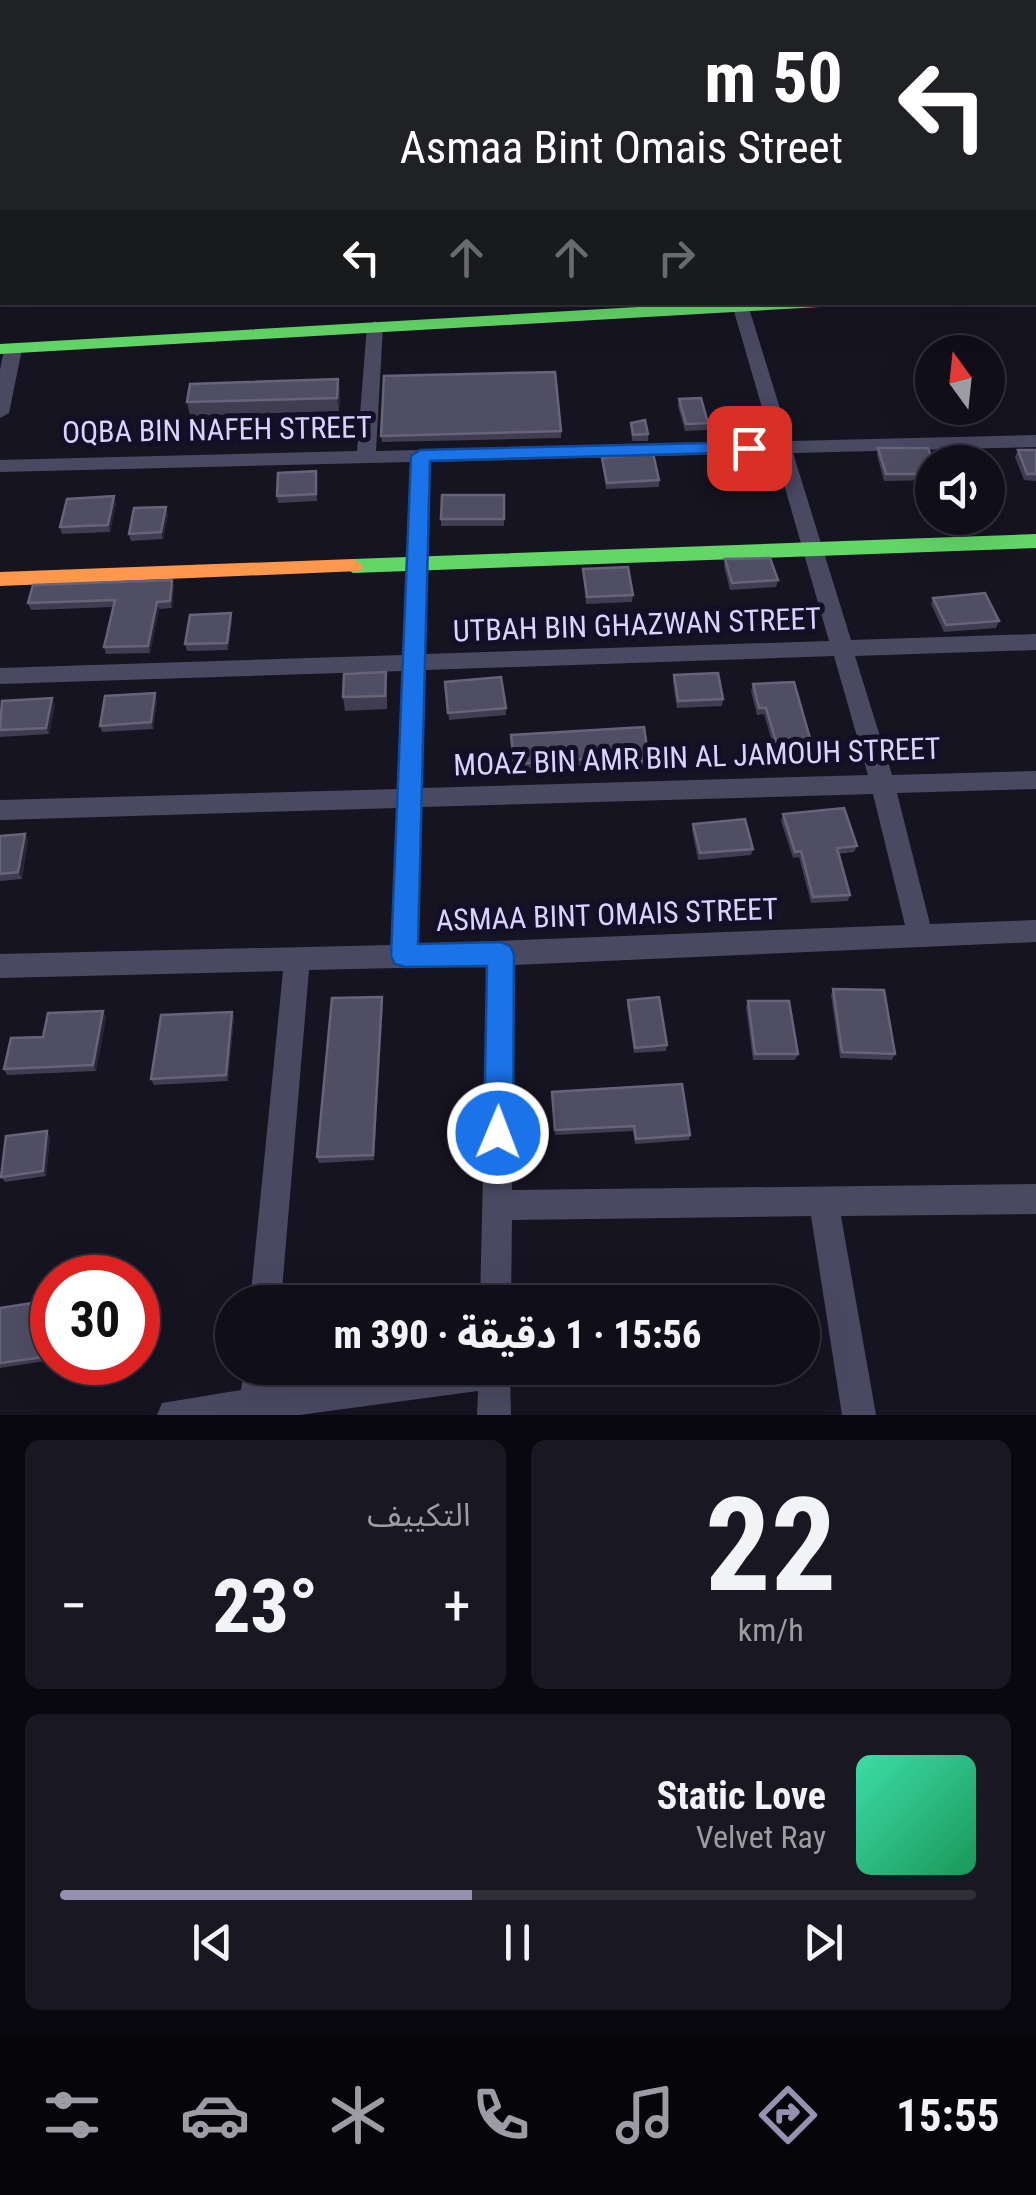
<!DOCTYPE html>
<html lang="ar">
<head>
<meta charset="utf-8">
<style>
  :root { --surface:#100f19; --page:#191822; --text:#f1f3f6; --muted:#9c9ca2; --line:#302f38; --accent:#9591b1 }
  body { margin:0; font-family:"Roboto Condensed","Noto Sans Arabic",sans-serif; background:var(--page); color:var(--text); direction:rtl; height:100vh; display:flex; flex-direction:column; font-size:38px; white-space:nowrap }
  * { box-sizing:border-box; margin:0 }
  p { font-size:32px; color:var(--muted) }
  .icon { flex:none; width:55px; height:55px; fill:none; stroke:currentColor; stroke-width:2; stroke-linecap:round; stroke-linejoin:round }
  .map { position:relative; height:1415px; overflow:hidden; direction:ltr }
  .side { display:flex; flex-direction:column; gap:25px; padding:25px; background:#09080e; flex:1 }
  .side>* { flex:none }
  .banner { position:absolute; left:0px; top:0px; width:1038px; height:305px; box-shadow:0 10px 40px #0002,0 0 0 2px var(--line); direction:rtl; background:#202124; color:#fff; overflow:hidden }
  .needle { width:65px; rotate:345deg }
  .buttons { position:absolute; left:915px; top:335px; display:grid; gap:20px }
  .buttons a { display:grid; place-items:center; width:90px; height:90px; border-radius:50%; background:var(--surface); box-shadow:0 10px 40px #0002,0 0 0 2px var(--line); font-size:50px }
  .speed { position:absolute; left:30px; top:1255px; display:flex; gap:20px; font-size:50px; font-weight:700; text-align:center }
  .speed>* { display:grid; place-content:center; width:130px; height:130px; border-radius:50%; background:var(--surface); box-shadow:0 10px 40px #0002,0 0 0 2px var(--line); line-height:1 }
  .speed .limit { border:15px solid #d22; background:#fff; color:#111 }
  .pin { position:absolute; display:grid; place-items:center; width:85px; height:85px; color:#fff; margin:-42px; border-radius:20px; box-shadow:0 5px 15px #0006 }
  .me { position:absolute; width:110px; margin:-55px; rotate:1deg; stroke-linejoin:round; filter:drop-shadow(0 0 8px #0008) }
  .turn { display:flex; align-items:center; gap:35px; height:210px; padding:0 30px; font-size:45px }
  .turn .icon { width:130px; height:130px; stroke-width:2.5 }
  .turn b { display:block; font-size:70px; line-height:85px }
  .lanes { display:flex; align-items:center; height:95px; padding:0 30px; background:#0003; justify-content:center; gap:50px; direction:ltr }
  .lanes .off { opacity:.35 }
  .big { font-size:75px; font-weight:800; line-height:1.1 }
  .side .tile { flex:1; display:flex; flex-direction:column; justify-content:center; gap:15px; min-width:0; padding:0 35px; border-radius:15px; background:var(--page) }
  .side .dial { align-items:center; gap:0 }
  .dial b { font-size:130px; line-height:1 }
  .song { display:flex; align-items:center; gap:30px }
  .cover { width:120px; height:120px; border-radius:15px; background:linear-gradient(135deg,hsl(160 70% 55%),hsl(150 70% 35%)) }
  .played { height:10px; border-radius:5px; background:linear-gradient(90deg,var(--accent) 45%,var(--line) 45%) }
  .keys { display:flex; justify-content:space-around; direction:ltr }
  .heat { display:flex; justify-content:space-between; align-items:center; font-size:55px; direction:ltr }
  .side .tiles { flex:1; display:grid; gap:25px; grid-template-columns:1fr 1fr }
  .tile:last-child { grid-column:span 2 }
  .trip { position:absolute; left:215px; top:1285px; width:605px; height:100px; border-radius:50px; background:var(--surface); box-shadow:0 10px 40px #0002,0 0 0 2px var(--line); font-weight:800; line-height:100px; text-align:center; direction:rtl }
  .tabs { display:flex; height:160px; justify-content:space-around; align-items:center; background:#06060a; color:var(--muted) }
  .tabs .icon { width:70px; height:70px }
  .tabs .current { color:var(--accent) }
  .tabs b { font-size:45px; color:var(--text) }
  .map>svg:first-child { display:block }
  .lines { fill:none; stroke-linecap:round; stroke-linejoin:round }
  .street { fill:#4a4962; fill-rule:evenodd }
  .fast { fill:#63d668; fill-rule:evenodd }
  .slow { fill:#ff974d; fill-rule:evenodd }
  .wall { fill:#403d50 }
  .shaded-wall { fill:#282635 }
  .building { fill:#504e63; stroke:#66637b; stroke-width:2.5 }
  .route { fill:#1a73e8; stroke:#114b97; stroke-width:2.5 }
  .labels { text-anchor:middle; stroke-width:10; stroke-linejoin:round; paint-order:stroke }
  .street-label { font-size:30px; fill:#d9d4ff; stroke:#130f26 }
</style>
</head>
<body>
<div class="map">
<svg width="1036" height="1415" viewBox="0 0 1036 1415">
  <rect width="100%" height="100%" fill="#161421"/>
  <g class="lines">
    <path class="street" d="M 339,0 L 351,0 L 351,2 L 339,2 Z
      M 679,0 L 742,0 L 678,2 Z
      M 1035,47 L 1036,47 L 1036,56 L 1035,56 Z
      M 0,90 L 2,90 L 2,98 L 0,98 Z
      M 1035,182 L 1036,182 L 1036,190 L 1035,190 Z
      M 2,248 L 2,265 L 0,266 L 0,249 Z
      M 741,303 L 749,308 L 790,441 L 1036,435 L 1036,447 L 793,453 L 851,640 L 1036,634 L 1036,650 L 855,656 L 892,775 L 1036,771 L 1036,789 L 897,793 L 930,924 L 1036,920 L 1036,942 L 514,965 L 512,1190 L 1036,1184 L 1036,1214 L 841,1216 L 876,1415 L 842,1415 L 811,1216 L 512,1220 L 511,1302 L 480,1302 L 488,966 L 309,970 L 281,1302 L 250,1302 L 283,971 L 0,978 L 0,954 L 392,945 L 397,808 L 0,820 L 0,800 L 398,789 L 403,671 L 0,684 L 0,668 L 403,655 L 410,462 L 0,472 L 0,460 L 357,451 L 367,326 L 375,321 L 383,326 L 376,451 L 772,442 L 733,308 ZM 775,453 L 829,641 L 425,654 L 429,462 ZM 834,656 L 868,775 L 422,788 L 425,670 ZM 873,794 L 905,925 L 418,944 L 421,807 Z
      M 13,344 L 22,349 L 9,413 L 0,418 L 0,370 L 4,349 Z
      M 244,1368 L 276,1368 L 274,1385 L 412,1368 L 510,1368 L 511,1415 L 477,1415 L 478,1391 L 299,1415 L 157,1415 L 162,1403 L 241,1390 Z"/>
    <path class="fast" d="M 592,0 L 604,0 L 605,2 L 593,2 Z
      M 1035,284 L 1036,284 L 1036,294 L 1035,294 Z
      M 725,302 L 828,302 L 820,307 L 0,354 L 0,344 Z
      M 1036,534 L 1036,548 L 353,573 L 343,566 L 353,559 Z"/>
    <path class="slow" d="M 353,559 L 363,566 L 360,571 L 0,586 L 0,572 Z"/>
  </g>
  <path class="wall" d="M 106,0 L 179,0 L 179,2 L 107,2 Z
    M 338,379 L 340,393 L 339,411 L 190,416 L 187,402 Z
    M 679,399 L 708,423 L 707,430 L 685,431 L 678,406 Z
    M 631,423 L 648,434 L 648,441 L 632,441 Z
    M 561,431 L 561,438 L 382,442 L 381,436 Z
    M 878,448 L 933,462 L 932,480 L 884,481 L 877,455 Z
    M 1018,450 L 1036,450 L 1036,481 L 1024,480 L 1015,457 Z
    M 602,458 L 659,480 L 659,487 L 606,489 L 602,464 Z
    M 316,471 L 317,501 L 278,503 L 277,496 Z
    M 504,495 L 504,526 L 441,526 L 441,519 Z
    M 116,503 L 110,532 L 62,534 L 60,527 Z
    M 168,514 L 163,539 L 131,541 L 129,534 Z
    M 725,559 L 778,580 L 776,587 L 730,590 L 724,566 Z
    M 583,569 L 633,595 L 632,602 L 586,604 Z
    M 174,586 L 172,608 L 159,609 L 150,653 L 106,654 L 104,647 L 113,607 L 31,610 L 28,603 Z
    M 933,598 L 999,621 L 996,628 L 944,632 L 931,604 Z
    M 232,620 L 228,650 L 187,651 L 185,644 Z
    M 674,675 L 723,699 L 722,706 L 677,708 L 673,682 Z
    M 445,682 L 506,708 L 506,715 L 449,720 Z
    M 753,684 L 813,749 L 811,756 L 777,759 L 764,714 L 757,715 L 751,691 Z
    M 387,686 L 387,709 L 345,711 L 343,697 Z
    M 157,700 L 153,729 L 102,732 L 100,726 Z
    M 55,705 L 49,734 L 0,737 L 0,708 Z
    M 511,741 L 649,761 L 648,768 L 599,770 L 598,765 L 514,770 Z
    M 783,814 L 857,846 L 854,852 L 838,854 L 850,895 L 848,901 L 811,903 L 799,857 L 793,858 L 781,821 Z
    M 693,824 L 753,849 L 751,855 L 698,860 L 692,830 Z
    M 25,834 L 28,840 L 22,879 L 0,881 L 0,836 Z
    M 833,989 L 895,1054 L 892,1060 L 840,1058 L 831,995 Z
    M 628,1000 L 667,1045 L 666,1051 L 634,1053 L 627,1005 Z
    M 748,1001 L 798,1054 L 795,1060 L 753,1060 L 746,1007 Z
    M 383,1003 L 374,1160 L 319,1163 L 317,1157 Z
    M 232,1012 L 234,1017 L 228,1081 L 154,1085 L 151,1079 Z
    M 106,1017 L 96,1071 L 7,1075 L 4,1069 L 43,1037 Z
    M 552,1097 L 690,1135 L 689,1140 L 635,1144 L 633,1131 L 555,1135 Z
    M 50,1136 L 46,1176 L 5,1182 L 1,1177 Z
    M 52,1300 L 52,1360 L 0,1368 L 0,1308 Z"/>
  <path class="shaded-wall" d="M 338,379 L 340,393 L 339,411 L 337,398 Z
    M 114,496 L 116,503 L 110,532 L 108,525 Z
    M 166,507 L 168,514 L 163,539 L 161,532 Z
    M 172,580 L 174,586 L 172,608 L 170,601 Z
    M 157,602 L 159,609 L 150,653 L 148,646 Z
    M 231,613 L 232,620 L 228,650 L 227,643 Z
    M 155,693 L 157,700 L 153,729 L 151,722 Z
    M 52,698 L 55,705 L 49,734 L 46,728 Z
    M 25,834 L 28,840 L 22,879 L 18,872 Z
    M 382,997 L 383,1003 L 374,1160 L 373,1155 Z
    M 103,1011 L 106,1017 L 96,1071 L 93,1065 Z
    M 232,1012 L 234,1017 L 228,1081 L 226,1075 Z
    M 47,1131 L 50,1136 L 46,1176 L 43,1171 Z"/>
  <path class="building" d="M 32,0 L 48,0 L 48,2 L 32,2 Z
    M 555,372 L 561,431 L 381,436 L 384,376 Z
    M 338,379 L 337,398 L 187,402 L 190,384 Z
    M 701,398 L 708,423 L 686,424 L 679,399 Z
    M 645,420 L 648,434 L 633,435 L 631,423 Z
    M 878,448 L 928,448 L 933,462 L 932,474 L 886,474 Z
    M 1018,450 L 1036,450 L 1036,474 L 1027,474 Z
    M 653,453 L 659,480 L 607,483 L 602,458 Z
    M 316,471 L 316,494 L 277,496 L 278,473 Z
    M 442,495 L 504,495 L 504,519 L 441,519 Z
    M 114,496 L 108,525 L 60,527 L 67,499 Z
    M 166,507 L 161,532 L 129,534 L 134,508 Z
    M 770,558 L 778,580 L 732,583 L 725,559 Z
    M 628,567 L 633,595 L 587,597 L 583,569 Z
    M 172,580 L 170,601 L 157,602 L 148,646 L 104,647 L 115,600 L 28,603 L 33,585 Z
    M 985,593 L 999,621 L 946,625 L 933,598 Z
    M 231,613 L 227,643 L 185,644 L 190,615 Z
    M 386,672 L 385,696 L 343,697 L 344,674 Z
    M 718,673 L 723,699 L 678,701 L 674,675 Z
    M 501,677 L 506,708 L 448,713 L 445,682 Z
    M 794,682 L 813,749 L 779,752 L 766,708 L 759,708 L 753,684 Z
    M 155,693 L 151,722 L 100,726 L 105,696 Z
    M 52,698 L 46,728 L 0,730 L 2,701 Z
    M 644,727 L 649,761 L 599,763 L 599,758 L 514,764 L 511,735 Z
    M 844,808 L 857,846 L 837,848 L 850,895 L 813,897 L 801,851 L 795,852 L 783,814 Z
    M 745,819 L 753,849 L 700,853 L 693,824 Z
    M 25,834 L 18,872 L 0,874 L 0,836 Z
    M 833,989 L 884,990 L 895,1054 L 842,1052 Z
    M 382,997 L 373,1155 L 317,1157 L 332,998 Z
    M 659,997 L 667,1045 L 635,1048 L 628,1000 Z
    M 748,1001 L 789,1001 L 798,1054 L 755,1054 Z
    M 103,1011 L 93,1065 L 4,1069 L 11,1038 L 43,1037 L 48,1013 Z
    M 232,1012 L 226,1075 L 151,1079 L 161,1015 Z
    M 682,1084 L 690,1135 L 636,1139 L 634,1126 L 555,1130 L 552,1092 Z
    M 47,1131 L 43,1171 L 1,1177 L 6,1136 Z
    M 52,1300 L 52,1356 L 0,1363 L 0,1308 Z"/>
  <path class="route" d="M 749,442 L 758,448 L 756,452 L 430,461 L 418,944 L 501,942 L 510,946 L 514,954 L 513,1133 L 509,1143 L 498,1147 L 488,1143 L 484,1133 L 487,966 L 405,967 L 395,964 L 391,956 L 411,456 L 420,450 Z"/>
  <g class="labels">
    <g class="street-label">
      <text transform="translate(217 430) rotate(-1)" y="10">OQBA BIN NAFEH STREET</text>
      <text transform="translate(637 625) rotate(-2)" y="10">UTBAH BIN GHAZWAN STREET</text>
      <text transform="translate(697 757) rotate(-2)" y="10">MOAZ BIN AMR BIN AL JAMOUH STREET</text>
      <text transform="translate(607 915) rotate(-2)" y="10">ASMAA BINT OMAIS STREET</text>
    </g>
  </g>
</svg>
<div class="buttons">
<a><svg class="needle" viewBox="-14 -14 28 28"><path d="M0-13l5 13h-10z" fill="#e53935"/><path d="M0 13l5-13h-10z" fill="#9c9ca2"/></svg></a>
<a><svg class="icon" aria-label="sound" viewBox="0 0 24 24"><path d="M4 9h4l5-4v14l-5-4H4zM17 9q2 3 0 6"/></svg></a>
</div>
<div class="speed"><div class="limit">30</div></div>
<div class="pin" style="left:749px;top:448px;background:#d93025"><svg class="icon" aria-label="arrive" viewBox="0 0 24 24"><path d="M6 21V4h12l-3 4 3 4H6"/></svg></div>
<svg class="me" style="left:498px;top:1133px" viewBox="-20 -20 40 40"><circle r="17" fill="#1a73e8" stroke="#fff" stroke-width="3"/><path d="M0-11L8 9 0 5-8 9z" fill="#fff"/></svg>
<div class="trip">15:56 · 1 دقيقة · 390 m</div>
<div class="banner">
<div class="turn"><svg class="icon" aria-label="left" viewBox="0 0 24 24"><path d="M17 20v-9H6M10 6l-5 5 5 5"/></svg><div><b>50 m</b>Asmaa Bint Omais Street</div></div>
<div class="lanes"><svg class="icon" aria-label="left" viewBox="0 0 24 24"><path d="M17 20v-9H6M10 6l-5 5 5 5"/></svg><svg class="icon off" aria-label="ahead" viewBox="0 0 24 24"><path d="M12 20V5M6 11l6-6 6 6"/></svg><svg class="icon off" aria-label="ahead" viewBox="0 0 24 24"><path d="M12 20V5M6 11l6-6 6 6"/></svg><svg class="icon off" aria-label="right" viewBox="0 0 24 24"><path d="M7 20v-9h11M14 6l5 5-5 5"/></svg></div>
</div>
</div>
<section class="side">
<div class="tiles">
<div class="tile dial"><b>22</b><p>km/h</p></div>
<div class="tile"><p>التكييف</p>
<div class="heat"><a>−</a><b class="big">23°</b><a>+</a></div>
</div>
<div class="tile">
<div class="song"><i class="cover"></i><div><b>Static Love</b><p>Velvet Ray</p></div></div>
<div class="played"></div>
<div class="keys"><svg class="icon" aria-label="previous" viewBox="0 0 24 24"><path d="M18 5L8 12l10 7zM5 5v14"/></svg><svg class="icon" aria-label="pause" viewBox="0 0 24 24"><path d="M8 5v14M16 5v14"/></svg><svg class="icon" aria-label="next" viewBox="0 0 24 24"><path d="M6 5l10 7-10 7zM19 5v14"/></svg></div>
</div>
</div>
</section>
<nav class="tabs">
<b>15:55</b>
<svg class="icon current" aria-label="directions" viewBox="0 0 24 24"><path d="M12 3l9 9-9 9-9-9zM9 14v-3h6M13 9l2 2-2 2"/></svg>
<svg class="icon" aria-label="music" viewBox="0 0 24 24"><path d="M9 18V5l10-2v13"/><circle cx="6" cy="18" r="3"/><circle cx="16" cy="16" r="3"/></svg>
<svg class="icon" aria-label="phone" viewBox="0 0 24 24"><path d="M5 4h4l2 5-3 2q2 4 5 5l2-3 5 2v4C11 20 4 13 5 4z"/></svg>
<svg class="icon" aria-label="climate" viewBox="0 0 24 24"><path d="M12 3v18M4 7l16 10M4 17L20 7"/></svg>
<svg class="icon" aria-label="car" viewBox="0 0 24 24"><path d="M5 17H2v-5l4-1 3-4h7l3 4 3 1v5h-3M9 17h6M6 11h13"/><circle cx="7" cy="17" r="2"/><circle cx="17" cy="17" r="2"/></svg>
<svg class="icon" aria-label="filters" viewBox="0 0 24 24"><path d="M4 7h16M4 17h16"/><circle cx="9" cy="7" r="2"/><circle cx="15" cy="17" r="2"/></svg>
</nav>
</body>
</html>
